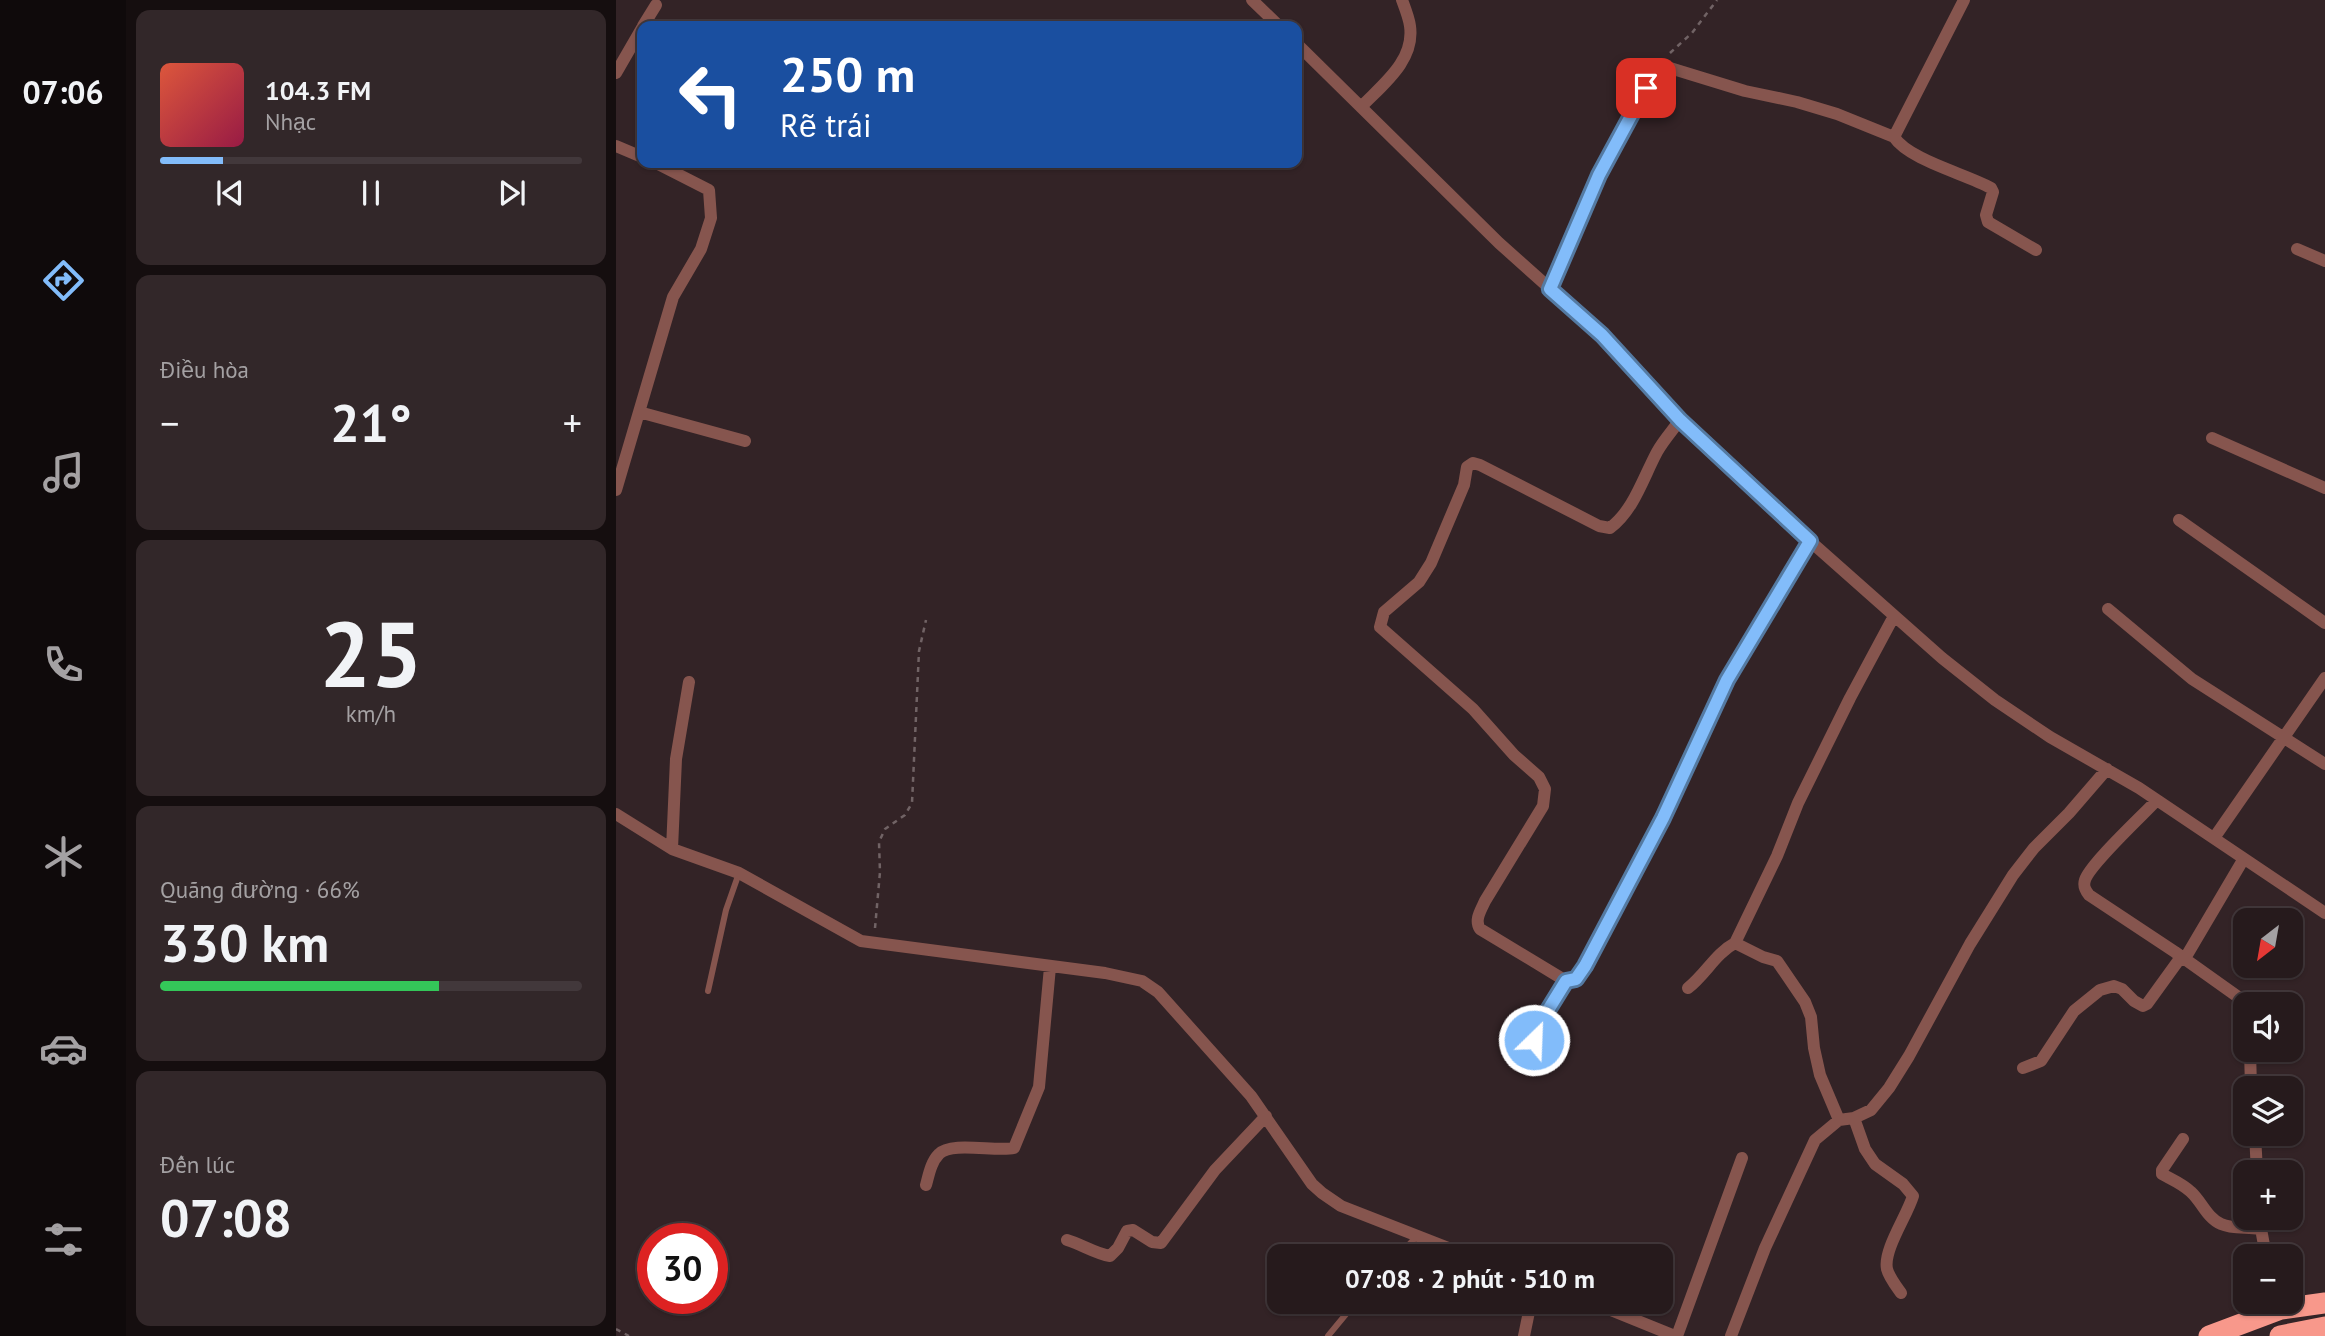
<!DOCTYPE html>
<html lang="vi">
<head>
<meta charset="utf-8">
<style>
  :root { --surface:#261a1c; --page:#322729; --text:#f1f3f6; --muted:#a4a1a3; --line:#42383b; --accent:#82bcfa }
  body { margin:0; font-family:"PT Sans",sans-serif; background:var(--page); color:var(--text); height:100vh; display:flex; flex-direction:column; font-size:26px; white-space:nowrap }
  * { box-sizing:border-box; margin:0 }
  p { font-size:23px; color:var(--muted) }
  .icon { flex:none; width:38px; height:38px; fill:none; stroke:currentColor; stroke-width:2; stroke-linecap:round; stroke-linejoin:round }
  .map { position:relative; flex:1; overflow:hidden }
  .drawer { display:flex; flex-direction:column; gap:10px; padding:10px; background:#150e0f; width:490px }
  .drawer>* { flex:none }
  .hud { position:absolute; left:21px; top:21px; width:665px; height:147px; border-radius:14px; box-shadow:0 2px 5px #0004,0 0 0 2px var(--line); background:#1a4fa0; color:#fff; overflow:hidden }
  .needle { width:46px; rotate:211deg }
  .buttons { position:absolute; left:1617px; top:908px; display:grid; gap:14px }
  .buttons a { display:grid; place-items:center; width:70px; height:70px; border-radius:14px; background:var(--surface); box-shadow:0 2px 5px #0004,0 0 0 2px var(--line); font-size:35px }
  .speed { position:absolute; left:21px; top:1223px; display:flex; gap:14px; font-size:35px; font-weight:700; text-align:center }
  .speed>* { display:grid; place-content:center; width:91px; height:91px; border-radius:50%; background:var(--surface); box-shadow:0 2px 5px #0004,0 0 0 2px var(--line); line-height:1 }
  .speed .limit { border:10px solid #d22; background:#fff; color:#111 }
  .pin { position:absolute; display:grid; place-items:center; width:60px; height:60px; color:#fff; margin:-30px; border-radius:14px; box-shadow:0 4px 10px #0006 }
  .me { position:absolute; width:77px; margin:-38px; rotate:24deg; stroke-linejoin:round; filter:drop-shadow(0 0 5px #0008) }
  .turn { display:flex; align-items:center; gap:24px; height:147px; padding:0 28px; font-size:32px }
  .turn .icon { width:91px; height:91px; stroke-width:2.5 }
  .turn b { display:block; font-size:49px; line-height:60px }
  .big { font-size:52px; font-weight:700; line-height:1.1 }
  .drawer .tile { flex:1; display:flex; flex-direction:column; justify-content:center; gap:10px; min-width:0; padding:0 24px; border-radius:14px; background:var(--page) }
  .drawer .dial { align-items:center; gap:0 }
  .dial b { font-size:91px; line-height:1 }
  .song { display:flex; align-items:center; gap:21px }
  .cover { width:84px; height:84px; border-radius:10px; background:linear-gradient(135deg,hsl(10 70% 55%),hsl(340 70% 35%)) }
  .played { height:7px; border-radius:4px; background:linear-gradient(90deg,var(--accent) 15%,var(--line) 15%) }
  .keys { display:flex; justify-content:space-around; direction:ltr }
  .heat { display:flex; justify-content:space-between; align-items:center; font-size:38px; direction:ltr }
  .charge { height:10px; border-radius:5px; background:linear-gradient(90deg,#34c759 66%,var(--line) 0) }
  .trip { position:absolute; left:651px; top:1244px; width:406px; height:70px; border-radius:14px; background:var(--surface); box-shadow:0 2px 5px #0004,0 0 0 2px var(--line); font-weight:700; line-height:70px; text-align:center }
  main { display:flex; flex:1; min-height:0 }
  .dock { display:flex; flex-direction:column; width:126px; justify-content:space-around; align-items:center; background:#0f0a0b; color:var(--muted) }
  .dock .icon { width:49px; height:49px }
  .dock .selected { color:var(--accent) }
  .dock b { font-size:32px; color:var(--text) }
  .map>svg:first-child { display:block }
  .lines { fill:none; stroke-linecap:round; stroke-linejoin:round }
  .path { stroke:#716365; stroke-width:2.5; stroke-dasharray:5 5; stroke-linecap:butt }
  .lane { stroke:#86554e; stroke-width:6 }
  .street { stroke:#86554e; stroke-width:12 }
  .highway { stroke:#f8988b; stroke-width:21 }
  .route-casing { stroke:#547aa2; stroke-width:18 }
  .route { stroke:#82bcfa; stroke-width:12 }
</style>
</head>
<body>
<main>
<nav class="dock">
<b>07:06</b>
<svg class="icon selected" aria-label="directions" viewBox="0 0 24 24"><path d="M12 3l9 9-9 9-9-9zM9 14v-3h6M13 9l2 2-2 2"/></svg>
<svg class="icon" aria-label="music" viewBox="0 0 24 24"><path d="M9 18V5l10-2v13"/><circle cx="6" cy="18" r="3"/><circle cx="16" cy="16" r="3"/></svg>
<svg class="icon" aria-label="phone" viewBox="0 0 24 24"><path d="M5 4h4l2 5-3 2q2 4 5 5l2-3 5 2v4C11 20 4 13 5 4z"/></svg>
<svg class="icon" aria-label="climate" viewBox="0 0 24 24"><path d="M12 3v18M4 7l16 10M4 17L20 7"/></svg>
<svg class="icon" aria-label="car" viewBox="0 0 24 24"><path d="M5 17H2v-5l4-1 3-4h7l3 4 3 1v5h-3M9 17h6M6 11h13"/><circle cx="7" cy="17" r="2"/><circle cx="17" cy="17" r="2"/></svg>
<svg class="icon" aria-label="filters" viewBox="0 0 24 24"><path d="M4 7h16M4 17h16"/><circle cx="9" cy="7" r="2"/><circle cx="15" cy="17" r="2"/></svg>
</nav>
<section class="drawer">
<div class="tile">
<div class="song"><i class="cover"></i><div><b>104.3 FM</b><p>Nhạc</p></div></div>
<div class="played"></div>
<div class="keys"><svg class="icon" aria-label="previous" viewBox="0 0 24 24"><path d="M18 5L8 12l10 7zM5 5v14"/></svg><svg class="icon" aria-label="pause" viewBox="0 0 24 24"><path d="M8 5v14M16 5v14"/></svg><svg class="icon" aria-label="next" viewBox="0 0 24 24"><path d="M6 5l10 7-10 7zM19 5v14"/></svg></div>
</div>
<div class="tile"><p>Điều hòa</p>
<div class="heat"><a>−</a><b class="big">21°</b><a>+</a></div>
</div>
<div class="tile dial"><b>25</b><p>km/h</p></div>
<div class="tile"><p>Quãng đường · 66%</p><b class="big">330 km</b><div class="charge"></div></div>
<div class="tile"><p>Đến lúc</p><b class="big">07:08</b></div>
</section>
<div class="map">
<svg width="1709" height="1336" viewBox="0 0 1709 1336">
  <rect width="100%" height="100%" fill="#332326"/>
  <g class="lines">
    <path class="path" d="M 1054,53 L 1076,33 L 1101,0
      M 259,928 L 264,872 L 263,842 L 269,829 L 289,815 L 296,803 L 303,651 L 310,620
      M 0,1329 L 13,1336"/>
    <path class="lane" d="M 92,991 L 110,910 L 123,873
      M 782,1256 L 802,1235
      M 712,1336 L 740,1302"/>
    <path class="street" d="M 636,0 L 663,26
      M 27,26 L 40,5
      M 681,44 L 883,243 L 986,335 L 1064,420 L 1194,541 L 1326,658 L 1379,700 L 1434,737 L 1523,788 L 1709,913
      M 0,73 L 26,28
      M 745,107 C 766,85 799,61 794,26 C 793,18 789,8 786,0
      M 1278,137 C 1293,160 1350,174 1375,188 L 1377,192 L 1370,215 L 1372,222 L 1420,250
      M 0,146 L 26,157
      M 1681,249 L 1709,261
      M 934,289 L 983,175 L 1043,66 L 1054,68 L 1129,91 L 1181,102 L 1221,114 L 1278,137 L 1348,0
      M 23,412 L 129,441
      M 1064,420 C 1056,431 1047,441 1041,452 C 1027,478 1018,510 994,528 L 983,526 L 864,465 L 857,463 L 851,467 L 848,485 L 815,563 L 803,582 L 768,612 L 764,627 L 857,709 L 898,755 L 923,777 L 929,789 L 927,806 L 869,901 C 865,910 858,920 864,929 L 950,981 L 960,979 L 964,973 L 1047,818 L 1111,680 L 1194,541
      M 1596,438 L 1709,488
      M 0,490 L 57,297 L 85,249 L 95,218 L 93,190 L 40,163
      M 1563,520 L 1709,623
      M 1492,609 L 1576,679 L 1709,764
      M 1540,801 C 1526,816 1474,864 1469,880 C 1467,886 1469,890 1473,895 L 1559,952 L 1632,1004
      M 0,814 L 56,849 L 123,873 L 245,941 L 489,973 L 526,981 L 542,992 L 635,1096 L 696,1184 L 706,1193 L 725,1206 L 853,1256
      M 1598,838 L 1709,678
      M 56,849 L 60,759 L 73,682
      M 1119,943 L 1161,856 L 1182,803 L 1234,698 L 1278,616
      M 1568,960 L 1627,860
      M 1072,988 C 1089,975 1100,953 1119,943 L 1147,957 L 1161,961 L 1189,1002 L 1195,1017 L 1198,1048 L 1204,1075 L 1223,1120
      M 1634,1050 L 1635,1088
      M 940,1059 L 918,1040 L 918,1034 L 950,981
      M 1407,1068 L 1425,1061 L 1458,1011 L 1484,990 L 1498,986 L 1506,989 L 1518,1001 L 1527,1006 L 1531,1004 L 1565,957
      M 1238,1118 L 1249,1149 L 1259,1164 L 1287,1184 L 1297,1196 C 1291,1216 1267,1250 1271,1269 C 1273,1277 1280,1286 1285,1293
      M 1639,1134 L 1641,1172
      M 1567,1139 L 1546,1170 L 1546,1174 C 1555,1179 1567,1184 1575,1192 C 1586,1202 1591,1218 1605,1224 C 1616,1229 1631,1227 1643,1229
      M 310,1185 C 313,1174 315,1162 323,1154 C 335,1141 380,1152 398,1148 L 423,1087 L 434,967
      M 1643,1218 L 1650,1256
      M 451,1240 C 465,1244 480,1254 494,1256 L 502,1248 L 511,1231 L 517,1230 L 536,1242 L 545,1243 L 599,1170 L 650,1116
      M 975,1302 L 1059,1336
      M 908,1336 L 915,1302
      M 1061,1336 L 1126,1158
      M 1115,1336 L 1149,1248 L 1199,1140 L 1223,1120 L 1238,1118 L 1255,1110 L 1273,1088 L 1293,1056 L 1354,944 L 1397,875 L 1418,848 L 1453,813 L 1491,769"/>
    <path class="highway" d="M 1593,1336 L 1665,1309 L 1709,1303
      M 1664,1336 L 1709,1327"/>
  </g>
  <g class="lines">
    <g class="route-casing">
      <path id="route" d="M 918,1040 L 921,1028 L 950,981 L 960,979 L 969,966 L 1047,818 L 1111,680 L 1194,541 L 1064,420 L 986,335 L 934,289 L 983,175 L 1030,88"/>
    </g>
    <use href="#route" class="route"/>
  </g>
</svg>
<div class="buttons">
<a><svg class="needle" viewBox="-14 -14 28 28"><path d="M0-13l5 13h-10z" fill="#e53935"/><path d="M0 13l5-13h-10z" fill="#a4a1a3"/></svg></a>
<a><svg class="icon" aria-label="sound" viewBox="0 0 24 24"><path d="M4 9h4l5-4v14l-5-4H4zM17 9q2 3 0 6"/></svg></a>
<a><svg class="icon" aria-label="layers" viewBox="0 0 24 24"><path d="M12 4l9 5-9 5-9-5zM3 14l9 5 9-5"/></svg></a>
<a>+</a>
<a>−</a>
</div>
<div class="speed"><div class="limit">30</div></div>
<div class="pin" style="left:1030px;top:88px;background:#d93025"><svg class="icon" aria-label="arrive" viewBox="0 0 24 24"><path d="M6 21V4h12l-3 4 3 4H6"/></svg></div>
<svg class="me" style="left:918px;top:1040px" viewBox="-20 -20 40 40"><circle r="17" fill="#82bcfa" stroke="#fff" stroke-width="3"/><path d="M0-11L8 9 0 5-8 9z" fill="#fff"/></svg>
<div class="trip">07:08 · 2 phút · 510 m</div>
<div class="hud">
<div class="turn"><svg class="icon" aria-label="left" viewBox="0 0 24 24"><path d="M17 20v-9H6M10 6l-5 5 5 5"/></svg><div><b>250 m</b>Rẽ trái</div></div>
</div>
</div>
</main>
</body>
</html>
